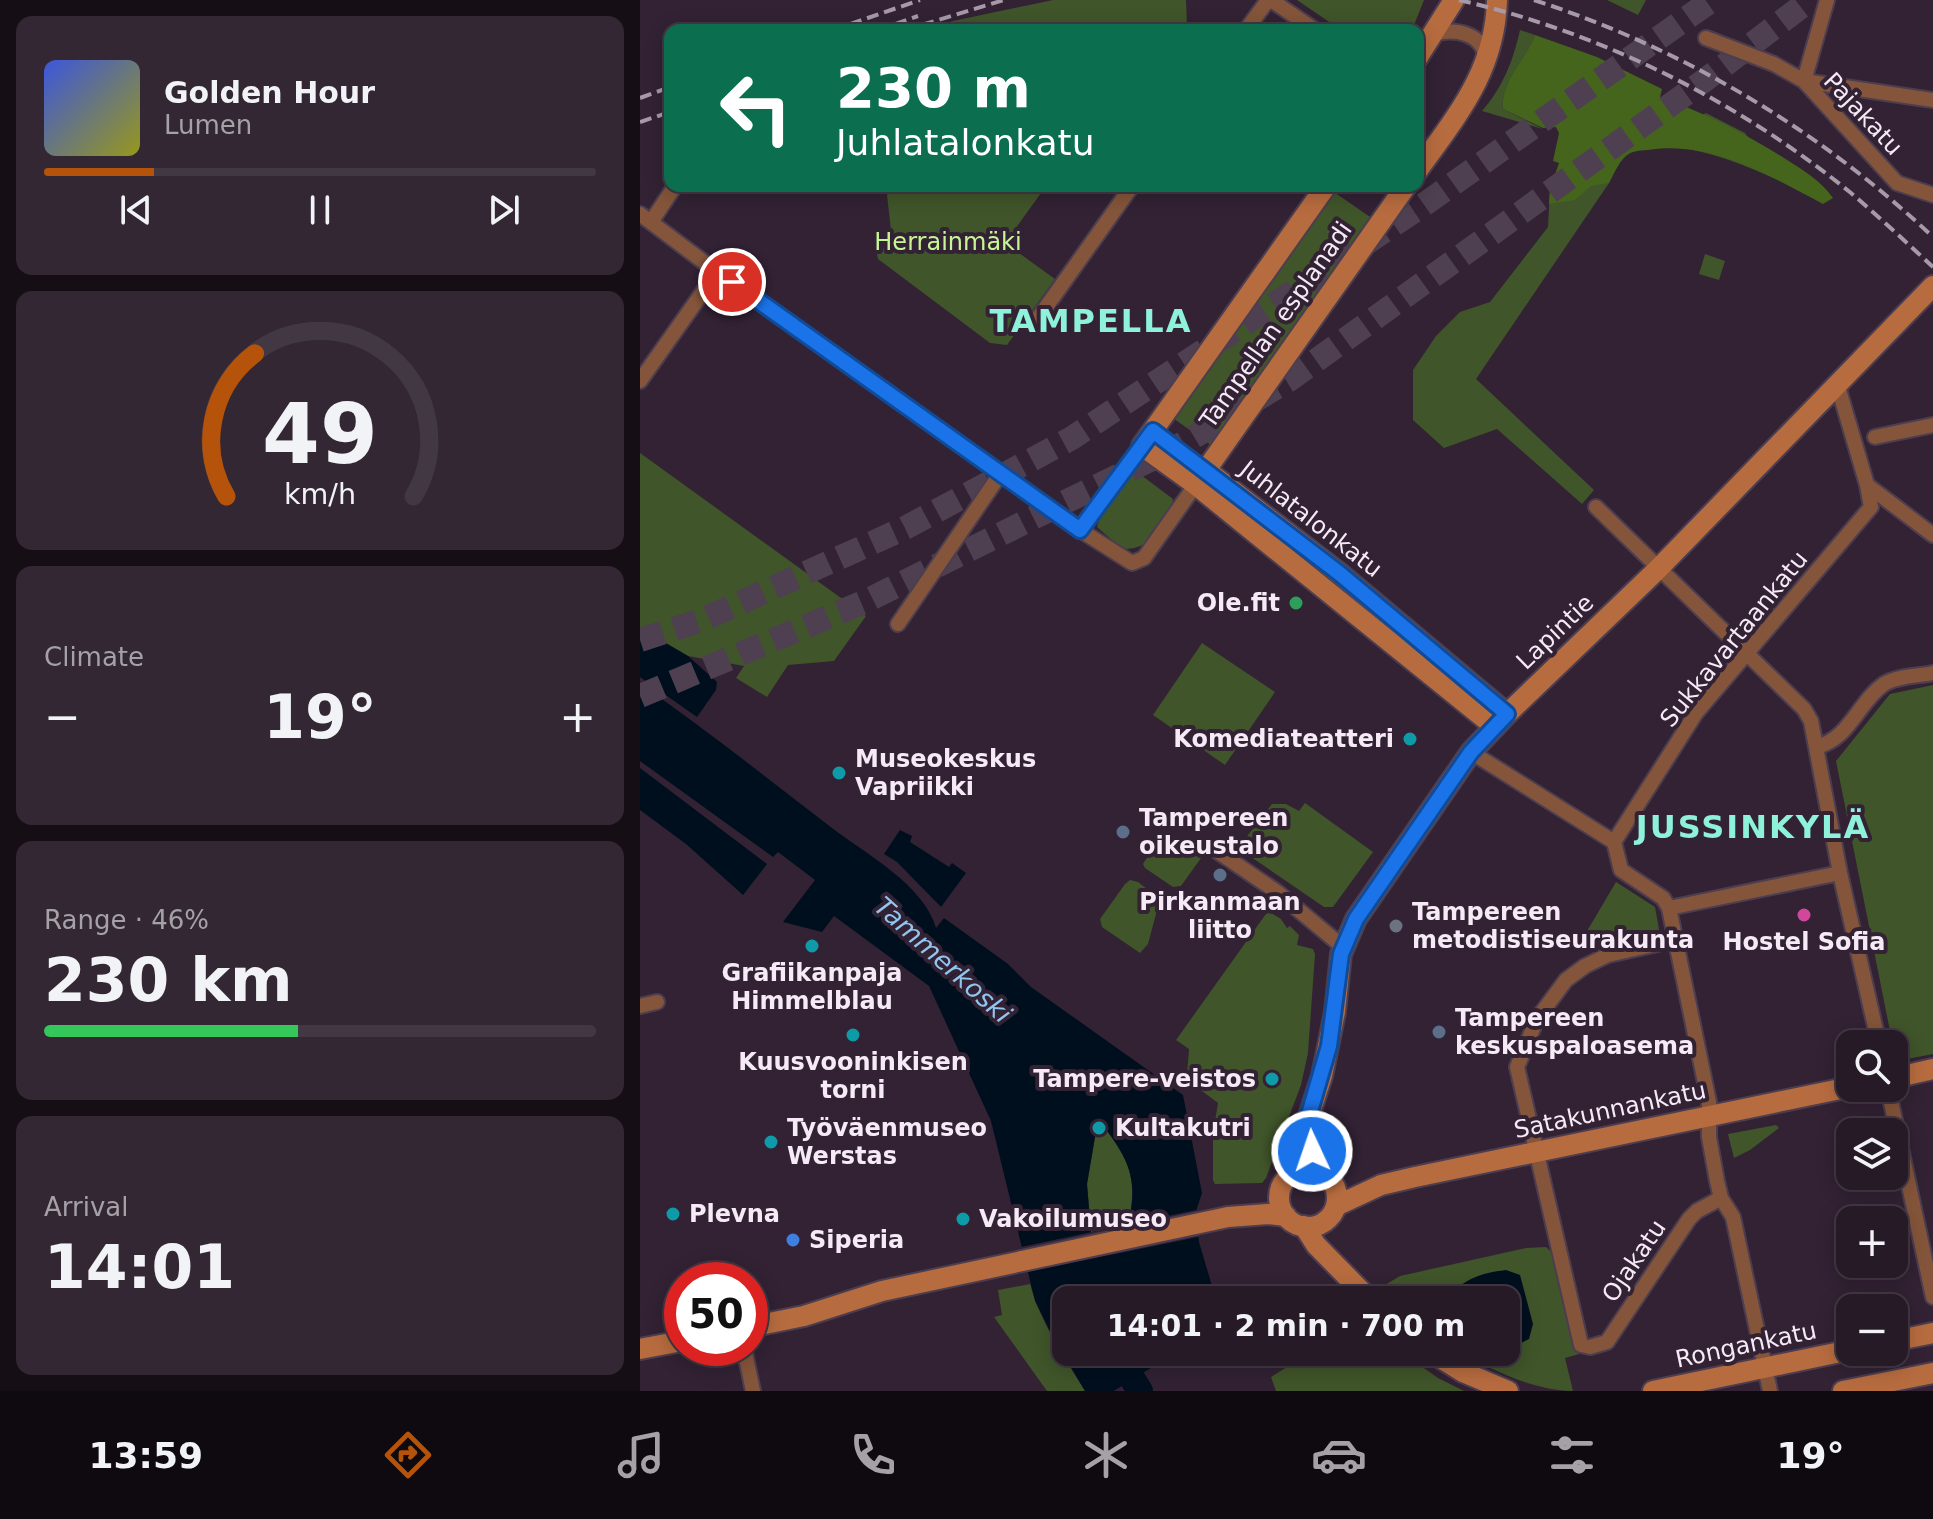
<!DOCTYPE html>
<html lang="en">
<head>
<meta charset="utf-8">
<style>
  :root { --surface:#261a27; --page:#322733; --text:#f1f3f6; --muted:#a4a1a7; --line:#423844; --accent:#b45309 }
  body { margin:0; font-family:"DejaVu Sans",sans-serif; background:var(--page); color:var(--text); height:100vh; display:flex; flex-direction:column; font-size:30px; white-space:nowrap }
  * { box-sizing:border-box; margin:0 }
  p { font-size:26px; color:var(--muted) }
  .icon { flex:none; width:44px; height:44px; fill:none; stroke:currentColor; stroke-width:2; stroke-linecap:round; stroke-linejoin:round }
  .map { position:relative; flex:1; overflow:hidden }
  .panel { display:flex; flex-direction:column; gap:16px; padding:16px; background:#150e15; width:640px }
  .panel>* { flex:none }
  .banner { position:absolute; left:24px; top:24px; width:760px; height:168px; border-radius:16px; box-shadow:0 4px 20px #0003,0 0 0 2px var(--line); background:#0b6e4f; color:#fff; overflow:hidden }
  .fabs { position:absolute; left:1196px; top:1030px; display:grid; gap:16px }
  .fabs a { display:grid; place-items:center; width:72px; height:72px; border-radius:16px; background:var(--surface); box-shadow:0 4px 20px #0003,0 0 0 2px var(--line); font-size:40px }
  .speed { position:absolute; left:24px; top:1262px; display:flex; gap:16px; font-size:40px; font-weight:700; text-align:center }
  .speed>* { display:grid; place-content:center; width:104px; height:104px; border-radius:50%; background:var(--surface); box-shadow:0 4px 20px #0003,0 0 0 2px var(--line); line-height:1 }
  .speed .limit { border:12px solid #d22; background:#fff; color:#111 }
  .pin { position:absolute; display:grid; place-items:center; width:68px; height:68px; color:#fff; margin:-34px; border:4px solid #fff; border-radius:50%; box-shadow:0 2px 8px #0007 }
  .me { position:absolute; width:88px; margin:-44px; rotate:357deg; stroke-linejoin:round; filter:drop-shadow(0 0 6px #0008) }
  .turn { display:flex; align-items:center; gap:28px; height:168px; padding:0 40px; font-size:36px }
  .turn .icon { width:104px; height:104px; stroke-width:2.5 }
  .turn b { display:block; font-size:56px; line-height:68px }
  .big { font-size:60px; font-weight:800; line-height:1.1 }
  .panel .tile { flex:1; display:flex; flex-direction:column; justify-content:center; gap:12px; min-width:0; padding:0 28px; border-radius:16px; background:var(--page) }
  .panel .dial { align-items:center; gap:0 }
  .dial svg { height:208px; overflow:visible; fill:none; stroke:var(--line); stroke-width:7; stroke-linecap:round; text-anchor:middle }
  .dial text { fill:var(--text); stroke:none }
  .song { display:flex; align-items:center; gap:24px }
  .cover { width:96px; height:96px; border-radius:12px; background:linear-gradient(135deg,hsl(230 70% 55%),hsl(60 70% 35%)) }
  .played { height:8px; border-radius:4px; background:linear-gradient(90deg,var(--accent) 20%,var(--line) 20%) }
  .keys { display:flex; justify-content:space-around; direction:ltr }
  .heat { display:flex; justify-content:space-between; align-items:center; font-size:44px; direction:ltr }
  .charge { height:12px; border-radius:6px; background:linear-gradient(90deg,#34c759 46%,var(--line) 0) }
  .trip { position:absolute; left:412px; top:1286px; width:468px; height:80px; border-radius:16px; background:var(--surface); box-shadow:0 4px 20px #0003,0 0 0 2px var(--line); font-weight:800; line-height:80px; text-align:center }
  .tabs { display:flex; height:128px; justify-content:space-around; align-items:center; background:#0f0a10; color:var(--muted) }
  .tabs .icon { width:56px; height:56px }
  .tabs .on { color:var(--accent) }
  .tabs b { font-size:36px; color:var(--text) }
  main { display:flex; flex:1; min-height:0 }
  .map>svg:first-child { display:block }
  .green { fill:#40552a }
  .forest { fill:#45651d }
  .water { fill:#000f1e; fill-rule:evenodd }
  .pier { fill:#322234 }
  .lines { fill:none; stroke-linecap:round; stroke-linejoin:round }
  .river { stroke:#000f1e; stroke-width:26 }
  .highway-tunnel { stroke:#4f4051; stroke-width:24; stroke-dasharray:24 12; stroke-linecap:butt }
  .street-casing { stroke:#4d3e4f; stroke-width:18 }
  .secondary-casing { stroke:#4d3e4f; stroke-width:24 }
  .street { stroke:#84553a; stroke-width:14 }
  .secondary { stroke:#b76c3f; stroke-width:20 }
  .rail { stroke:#a699a8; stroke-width:4; stroke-dasharray:12 6; stroke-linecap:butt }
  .route-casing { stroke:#114b97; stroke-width:20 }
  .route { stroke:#1a73e8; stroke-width:14 }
  .leisure-dot { fill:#2e9e5b; stroke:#322234; stroke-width:3 }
  .culture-dot { fill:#0f9aa8; stroke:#322234; stroke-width:3 }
  .service-dot { fill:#5c6f8a; stroke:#322234; stroke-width:3 }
  .hotel-dot { fill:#d1479c; stroke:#322234; stroke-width:3 }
  .worship-dot { fill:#6b7280; stroke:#322234; stroke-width:3 }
  .shop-dot { fill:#3f7fe0; stroke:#322234; stroke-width:3 }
  .labels { text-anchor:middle; stroke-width:8; stroke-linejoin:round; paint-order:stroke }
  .street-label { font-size:24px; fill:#f5eaf6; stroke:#322234 }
  .park-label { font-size:24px; fill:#c6f694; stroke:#322234 }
  .poi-label { font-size:24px; font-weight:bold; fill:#f5eaf6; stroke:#322234; text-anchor:start }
  .water-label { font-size:26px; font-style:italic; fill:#91c6f0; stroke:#322234 }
  .district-label { font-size:32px; font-weight:bold; letter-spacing:2px; fill:#8ef1d9; stroke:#322234 }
</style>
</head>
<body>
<main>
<section class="panel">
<div class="tile">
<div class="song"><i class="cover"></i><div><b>Golden Hour</b><p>Lumen</p></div></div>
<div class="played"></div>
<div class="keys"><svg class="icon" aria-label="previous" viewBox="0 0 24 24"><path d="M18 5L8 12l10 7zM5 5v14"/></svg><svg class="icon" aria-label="pause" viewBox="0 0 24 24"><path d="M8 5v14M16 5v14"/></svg><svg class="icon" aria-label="next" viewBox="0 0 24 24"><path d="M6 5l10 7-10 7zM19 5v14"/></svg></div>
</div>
<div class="tile dial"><svg viewBox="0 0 100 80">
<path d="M14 69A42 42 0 1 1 86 69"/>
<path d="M14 69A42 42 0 0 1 25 14" stroke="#b45309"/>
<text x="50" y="56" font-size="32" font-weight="700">49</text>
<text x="50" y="72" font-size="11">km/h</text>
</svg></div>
<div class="tile"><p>Climate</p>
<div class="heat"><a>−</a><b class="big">19°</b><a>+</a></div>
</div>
<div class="tile"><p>Range · 46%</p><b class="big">230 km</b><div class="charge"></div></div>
<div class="tile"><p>Arrival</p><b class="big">14:01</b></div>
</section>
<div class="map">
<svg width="1293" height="1391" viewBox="0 0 1293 1391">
  <rect width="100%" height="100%" fill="#322234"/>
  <path class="green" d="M 413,0 L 546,0 L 547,26 L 544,30 L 287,30 L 313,21 Z
    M 657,0 L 784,0 L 772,30 L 701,30 Z
    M 967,0 L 1006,0 L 998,15 Z
    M 880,30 L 895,35 C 887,60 860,82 863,109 L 903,129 L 842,111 C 863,87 873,61 880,30 Z
    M 1066,113 L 1105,133 L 1140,181 C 1103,164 1030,133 990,153 C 980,158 974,174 969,183 L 836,379 L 954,490 L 942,504 L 857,429 L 804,448 L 773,420 L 773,370 L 796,336 L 820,312 L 850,302 L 908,227 L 910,189 Z
    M 253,186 L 406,186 L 365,243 L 415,279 L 367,345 L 350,343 L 238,259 L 237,254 L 252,239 L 247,195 Z
    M 691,190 L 733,219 L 571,445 L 530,416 Z
    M 1065,254 L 1085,261 L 1079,280 L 1059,274 Z
    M 0,453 L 226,616 L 194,661 L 148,665 L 127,697 L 96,678 L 104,666 L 48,656 L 0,628 Z
    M 497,472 L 533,499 L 532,506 C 517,529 512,550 482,549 L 457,527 C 462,507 478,482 497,472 Z
    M 562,643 L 635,692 L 585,765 L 513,715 Z
    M 1293,685 L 1293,1054 L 1267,1059 L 1258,1050 L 1254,1051 L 1196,761 L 1250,694 Z
    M 665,803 L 733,852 L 693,907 L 684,907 L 598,848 L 632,804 L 646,804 L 659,811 Z
    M 524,831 L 561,858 L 541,886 L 533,887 L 505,868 L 503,864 Z
    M 490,880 L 498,882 L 520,899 L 508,944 L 500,953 L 462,927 L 460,919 L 485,884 Z
    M 976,882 L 1015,907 L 1020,935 L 971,944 L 947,931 Z
    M 628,911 L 641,919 L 647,928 L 650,926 L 659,935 L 657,945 L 673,949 L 675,954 L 668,1053 L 661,1085 L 626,1178 L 622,1183 L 575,1184 L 573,1180 L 573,1133 L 578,1103 L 562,1091 L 547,1075 L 549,1049 L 536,1040 Z
    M 454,1123 L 461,1123 C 489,1159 499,1179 488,1225 L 451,1232 L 447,1184 L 455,1137 Z
    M 1136,1125 L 1139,1128 L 1110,1150 L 1094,1158 L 1088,1134 Z
    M 906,1247 L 915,1255 L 939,1354 L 925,1358 L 933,1391 C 894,1391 853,1370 820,1352 L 866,1352 L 866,1300 L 750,1300 L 741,1292 L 745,1285 L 760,1276 L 886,1248 Z
    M 390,1284 C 401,1323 424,1357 445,1391 L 407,1391 L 354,1317 L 362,1315 L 358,1290 Z
    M 671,1352 L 761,1352 L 798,1378 L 824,1391 L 636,1391 L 631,1377 Z"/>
  <path class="forest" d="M 895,35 L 957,57 L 1022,89 L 1020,97 C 1065,113 1104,133 1144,158 C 1163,170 1180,180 1193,198 L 1183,204 C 1130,176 1070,140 1008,150 C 1002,150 995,151 990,153 C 979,159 974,174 969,183 L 951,186 L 935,200 L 909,204 L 910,189 L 919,163 L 913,161 L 919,133 L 916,127 L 903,128 L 863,109 C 860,82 886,60 895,35 Z"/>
  <path class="water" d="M 0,628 L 48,656 L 77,682 L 76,690 L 57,717 L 0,677 Z
    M 0,684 C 66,729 128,779 192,828 C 226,854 284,885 296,928 L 304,918 L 368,964 L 391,987 L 543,1095 L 562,1193 L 556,1211 L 559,1242 L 572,1286 L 580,1300 L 426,1300 L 426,1352 L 537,1352 L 474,1391 L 445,1391 L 413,1337 L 395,1301 L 351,1121 L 289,986 L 194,916 L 182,932 L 143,922 L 175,880 L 138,852 L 133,857 L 0,761 ZM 454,1123 L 461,1123 C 489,1159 499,1179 488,1224 L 451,1232 L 447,1184 L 455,1137 Z
    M 0,768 L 127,864 L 103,895 L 46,844 L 0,810 Z
    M 260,830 L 272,836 L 270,842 L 309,867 L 312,863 L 326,873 L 301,907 L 257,862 L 244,854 Z
    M 866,1270 L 880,1275 L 893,1324 L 889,1339 L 866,1351 L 866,1300 L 807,1300 C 822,1279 841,1273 866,1270 Z"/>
  <path class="pier" d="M 561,1209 L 563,1236 L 387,1272 L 381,1247 Z
    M 537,1352 L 541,1352 L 515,1371 L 482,1391 L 474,1391 Z"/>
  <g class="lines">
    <path class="river" d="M 476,1352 L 500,1391"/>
    <path class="highway-tunnel" d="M 0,640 L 62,620 L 265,528 L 432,438 L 782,206 L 1072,0
      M 0,696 L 224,602 L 542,444 L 649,380 L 1065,80 L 1170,0"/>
    <g class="street-casing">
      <path id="street" d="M 631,0 L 675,30
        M 1187,0 L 1164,81 L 1257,183 L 1293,195
        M 606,30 L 628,0
        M 794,34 C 815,28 843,33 846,59
        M 1066,38 L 1134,64 L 1164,81 L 1293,100
        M 0,214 L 77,272 L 440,530
        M 11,222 L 35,186
        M 394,324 L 492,186
        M 0,381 L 77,272
        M 1197,383 L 1227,485 L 1293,535
        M 1235,437 L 1293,425
        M 502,446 L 440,530 L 492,563 L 504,558 L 566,470 L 513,431
        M 956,507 L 1164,709 L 1171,721 L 1200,873 L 1239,1044
        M 258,624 L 361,473
        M 1176,747 C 1210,739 1218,702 1244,684 C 1257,676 1278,676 1293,673
        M 831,752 L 974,842
        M 974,842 L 981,870 L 1023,898 L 1029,908 L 1069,1102 L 1069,1137 L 1077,1181 L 1081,1198 L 1093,1217 L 1130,1391
        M 974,842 L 1056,713 L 1231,507 L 1227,485
        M 574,849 L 637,892 L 703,947
        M 1029,908 L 1200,873
        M 1035,940 L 968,955 L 945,966 L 926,980 L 897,1019 L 877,1067 L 941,1345 L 950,1347 L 967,1342 L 1049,1219 L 1057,1211 L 1081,1198
        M 0,1006 L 17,1002
        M 1248,1088 L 1293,1297
        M 104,1348 L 113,1391"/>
    </g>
    <g class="secondary-casing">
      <path id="secondary" d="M 778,57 L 814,0
        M 778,170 C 818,114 855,71 857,0
        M 686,186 L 502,446 L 556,485 L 855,727
        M 766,186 L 566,470 L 699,573 L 867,714
        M 1254,1078 L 1293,1069
        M 666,1125 L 675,1162 L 683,1173
        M639 1198a29 29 0 1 1 58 0a29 29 0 1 1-58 0Z
        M 652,1174 L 657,1141 L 666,1125 L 682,1076 L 695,1012 L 701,954 L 716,919 L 831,752 L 867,714 L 1018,569 L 1293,286
        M 696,1206 L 741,1185 L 775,1177 L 1210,1087
        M 664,1226 L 676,1245 L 730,1300
        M 110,1327 L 164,1316 L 242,1291 L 588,1217 L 628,1214 L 646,1216
        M 1254,1341 L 1293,1333
        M 0,1349 L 42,1341
        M 791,1352 L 823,1372 L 868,1391
        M 1013,1391 L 1210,1350
        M 1203,1391 L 1293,1373"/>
    </g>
    <use href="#street" class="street"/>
    <use href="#secondary" class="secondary"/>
    <path class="rail" d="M 819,0 C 962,33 1098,101 1211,193 C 1239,217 1266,242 1293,267
      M 894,0 C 1044,49 1178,129 1293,237
      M 193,30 L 280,0
      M 238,30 L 278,16
      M 265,30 L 364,0
      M 0,98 L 30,87
      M 0,122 L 30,112"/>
  </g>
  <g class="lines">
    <g class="route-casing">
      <path id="route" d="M 92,282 L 440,530 L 513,431 L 699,573 L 867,714 L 831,752 L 716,919 L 701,954 L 689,1046 L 666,1125 L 672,1151"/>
    </g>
    <use href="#route" class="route"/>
  </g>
  <circle class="leisure-dot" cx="656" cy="603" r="8"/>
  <g class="culture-dot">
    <circle cx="770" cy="739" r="8"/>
    <circle cx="199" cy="773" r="8"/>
    <circle cx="172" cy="946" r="8"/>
    <circle cx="213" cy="1035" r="8"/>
    <circle cx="632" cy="1079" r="8"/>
    <circle cx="459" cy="1128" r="8"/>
    <circle cx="131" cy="1142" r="8"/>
    <circle cx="33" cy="1214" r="8"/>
    <circle cx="323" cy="1219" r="8"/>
  </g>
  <g class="service-dot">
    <circle cx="483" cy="832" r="8"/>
    <circle cx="580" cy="875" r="8"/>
    <circle cx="799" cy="1032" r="8"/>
  </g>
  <circle class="hotel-dot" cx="1164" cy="915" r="8"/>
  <circle class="worship-dot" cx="756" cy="926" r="8"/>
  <circle class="shop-dot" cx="153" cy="1240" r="8"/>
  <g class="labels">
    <g class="street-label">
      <text transform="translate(1223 114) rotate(47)" y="8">Pajakatu</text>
      <text transform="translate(636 325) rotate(-55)" y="8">Tampellan esplanadi</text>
      <text transform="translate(671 519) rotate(38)" y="8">Juhlatalonkatu</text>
      <text transform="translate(915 632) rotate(-44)" y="8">Lapintie</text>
      <text transform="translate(1094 639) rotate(-51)" y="8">Sukkavartaankatu</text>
      <text transform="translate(970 1110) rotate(-12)" y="8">Satakunnankatu</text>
      <text transform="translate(994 1261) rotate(-56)" y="8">Ojakatu</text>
      <text transform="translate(1106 1345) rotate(-12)" y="8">Rongankatu</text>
    </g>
    <g class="park-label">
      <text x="308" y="250">Herrainmäki</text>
    </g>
    <g class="poi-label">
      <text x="640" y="611" text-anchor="end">Ole.fit</text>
      <text x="754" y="747" text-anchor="end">Komediateatteri</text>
      <text x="215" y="767">Museokeskus<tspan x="215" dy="28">Vapriikki</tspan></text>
      <text x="499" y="826">Tampereen<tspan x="499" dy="28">oikeustalo</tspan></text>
      <text x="580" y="910" text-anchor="middle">Pirkanmaan<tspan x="580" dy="28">liitto</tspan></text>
      <text x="772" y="920">Tampereen<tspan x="772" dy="28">metodistiseurakunta</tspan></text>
      <text x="1164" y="950" text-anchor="middle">Hostel Sofia</text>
      <text x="172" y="981" text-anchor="middle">Grafiikanpaja<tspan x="172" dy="28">Himmelblau</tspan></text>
      <text x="815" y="1026">Tampereen<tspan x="815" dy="28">keskuspaloasema</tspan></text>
      <text x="213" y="1070" text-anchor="middle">Kuusvooninkisen<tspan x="213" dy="28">torni</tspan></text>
      <text x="616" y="1087" text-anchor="end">Tampere-veistos</text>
      <text x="147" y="1136">Työväenmuseo<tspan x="147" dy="28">Werstas</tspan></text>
      <text x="475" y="1136">Kultakutri</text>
      <text x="49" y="1222">Plevna</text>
      <text x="339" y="1227">Vakoilumuseo</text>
      <text x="169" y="1248">Siperia</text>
    </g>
    <g class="water-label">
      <text transform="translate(303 960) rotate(42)" y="9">Tammerkoski</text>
    </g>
    <g class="district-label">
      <text x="451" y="332">TAMPELLA</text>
      <text x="1113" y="838">JUSSINKYLÄ</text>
    </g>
  </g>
</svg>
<div class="fabs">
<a><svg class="icon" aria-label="search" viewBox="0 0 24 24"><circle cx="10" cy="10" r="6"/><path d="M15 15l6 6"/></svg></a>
<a><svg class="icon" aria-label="layers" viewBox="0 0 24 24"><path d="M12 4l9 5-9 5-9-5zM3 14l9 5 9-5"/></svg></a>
<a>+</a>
<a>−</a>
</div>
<div class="speed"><div class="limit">50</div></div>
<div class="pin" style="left:92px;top:282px;background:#d93025"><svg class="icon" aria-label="arrive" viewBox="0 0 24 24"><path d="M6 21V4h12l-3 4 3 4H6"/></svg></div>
<svg class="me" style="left:672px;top:1151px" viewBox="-20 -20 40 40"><circle r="17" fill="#1a73e8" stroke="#fff" stroke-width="3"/><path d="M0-11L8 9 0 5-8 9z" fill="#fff"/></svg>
<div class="trip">14:01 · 2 min · 700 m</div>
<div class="banner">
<div class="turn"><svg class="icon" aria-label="left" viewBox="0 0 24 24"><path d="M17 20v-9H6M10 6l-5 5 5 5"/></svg><div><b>230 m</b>Juhlatalonkatu</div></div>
</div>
</div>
</main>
<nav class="tabs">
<b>13:59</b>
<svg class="icon on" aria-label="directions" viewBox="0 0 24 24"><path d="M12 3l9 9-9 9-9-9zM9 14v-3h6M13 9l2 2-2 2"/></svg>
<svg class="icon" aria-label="music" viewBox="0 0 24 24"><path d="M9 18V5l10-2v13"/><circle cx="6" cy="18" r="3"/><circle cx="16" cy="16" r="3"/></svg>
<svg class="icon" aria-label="phone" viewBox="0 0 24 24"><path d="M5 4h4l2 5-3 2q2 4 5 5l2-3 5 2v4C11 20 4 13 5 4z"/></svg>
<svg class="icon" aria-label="climate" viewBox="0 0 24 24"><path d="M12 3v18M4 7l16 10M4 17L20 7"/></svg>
<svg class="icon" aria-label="car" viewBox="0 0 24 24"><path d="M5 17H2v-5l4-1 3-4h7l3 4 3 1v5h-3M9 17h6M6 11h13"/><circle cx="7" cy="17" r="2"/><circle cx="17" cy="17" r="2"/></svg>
<svg class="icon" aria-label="filters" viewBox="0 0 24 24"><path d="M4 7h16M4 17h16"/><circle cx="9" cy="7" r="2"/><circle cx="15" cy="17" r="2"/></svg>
<b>19°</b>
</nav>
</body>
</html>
